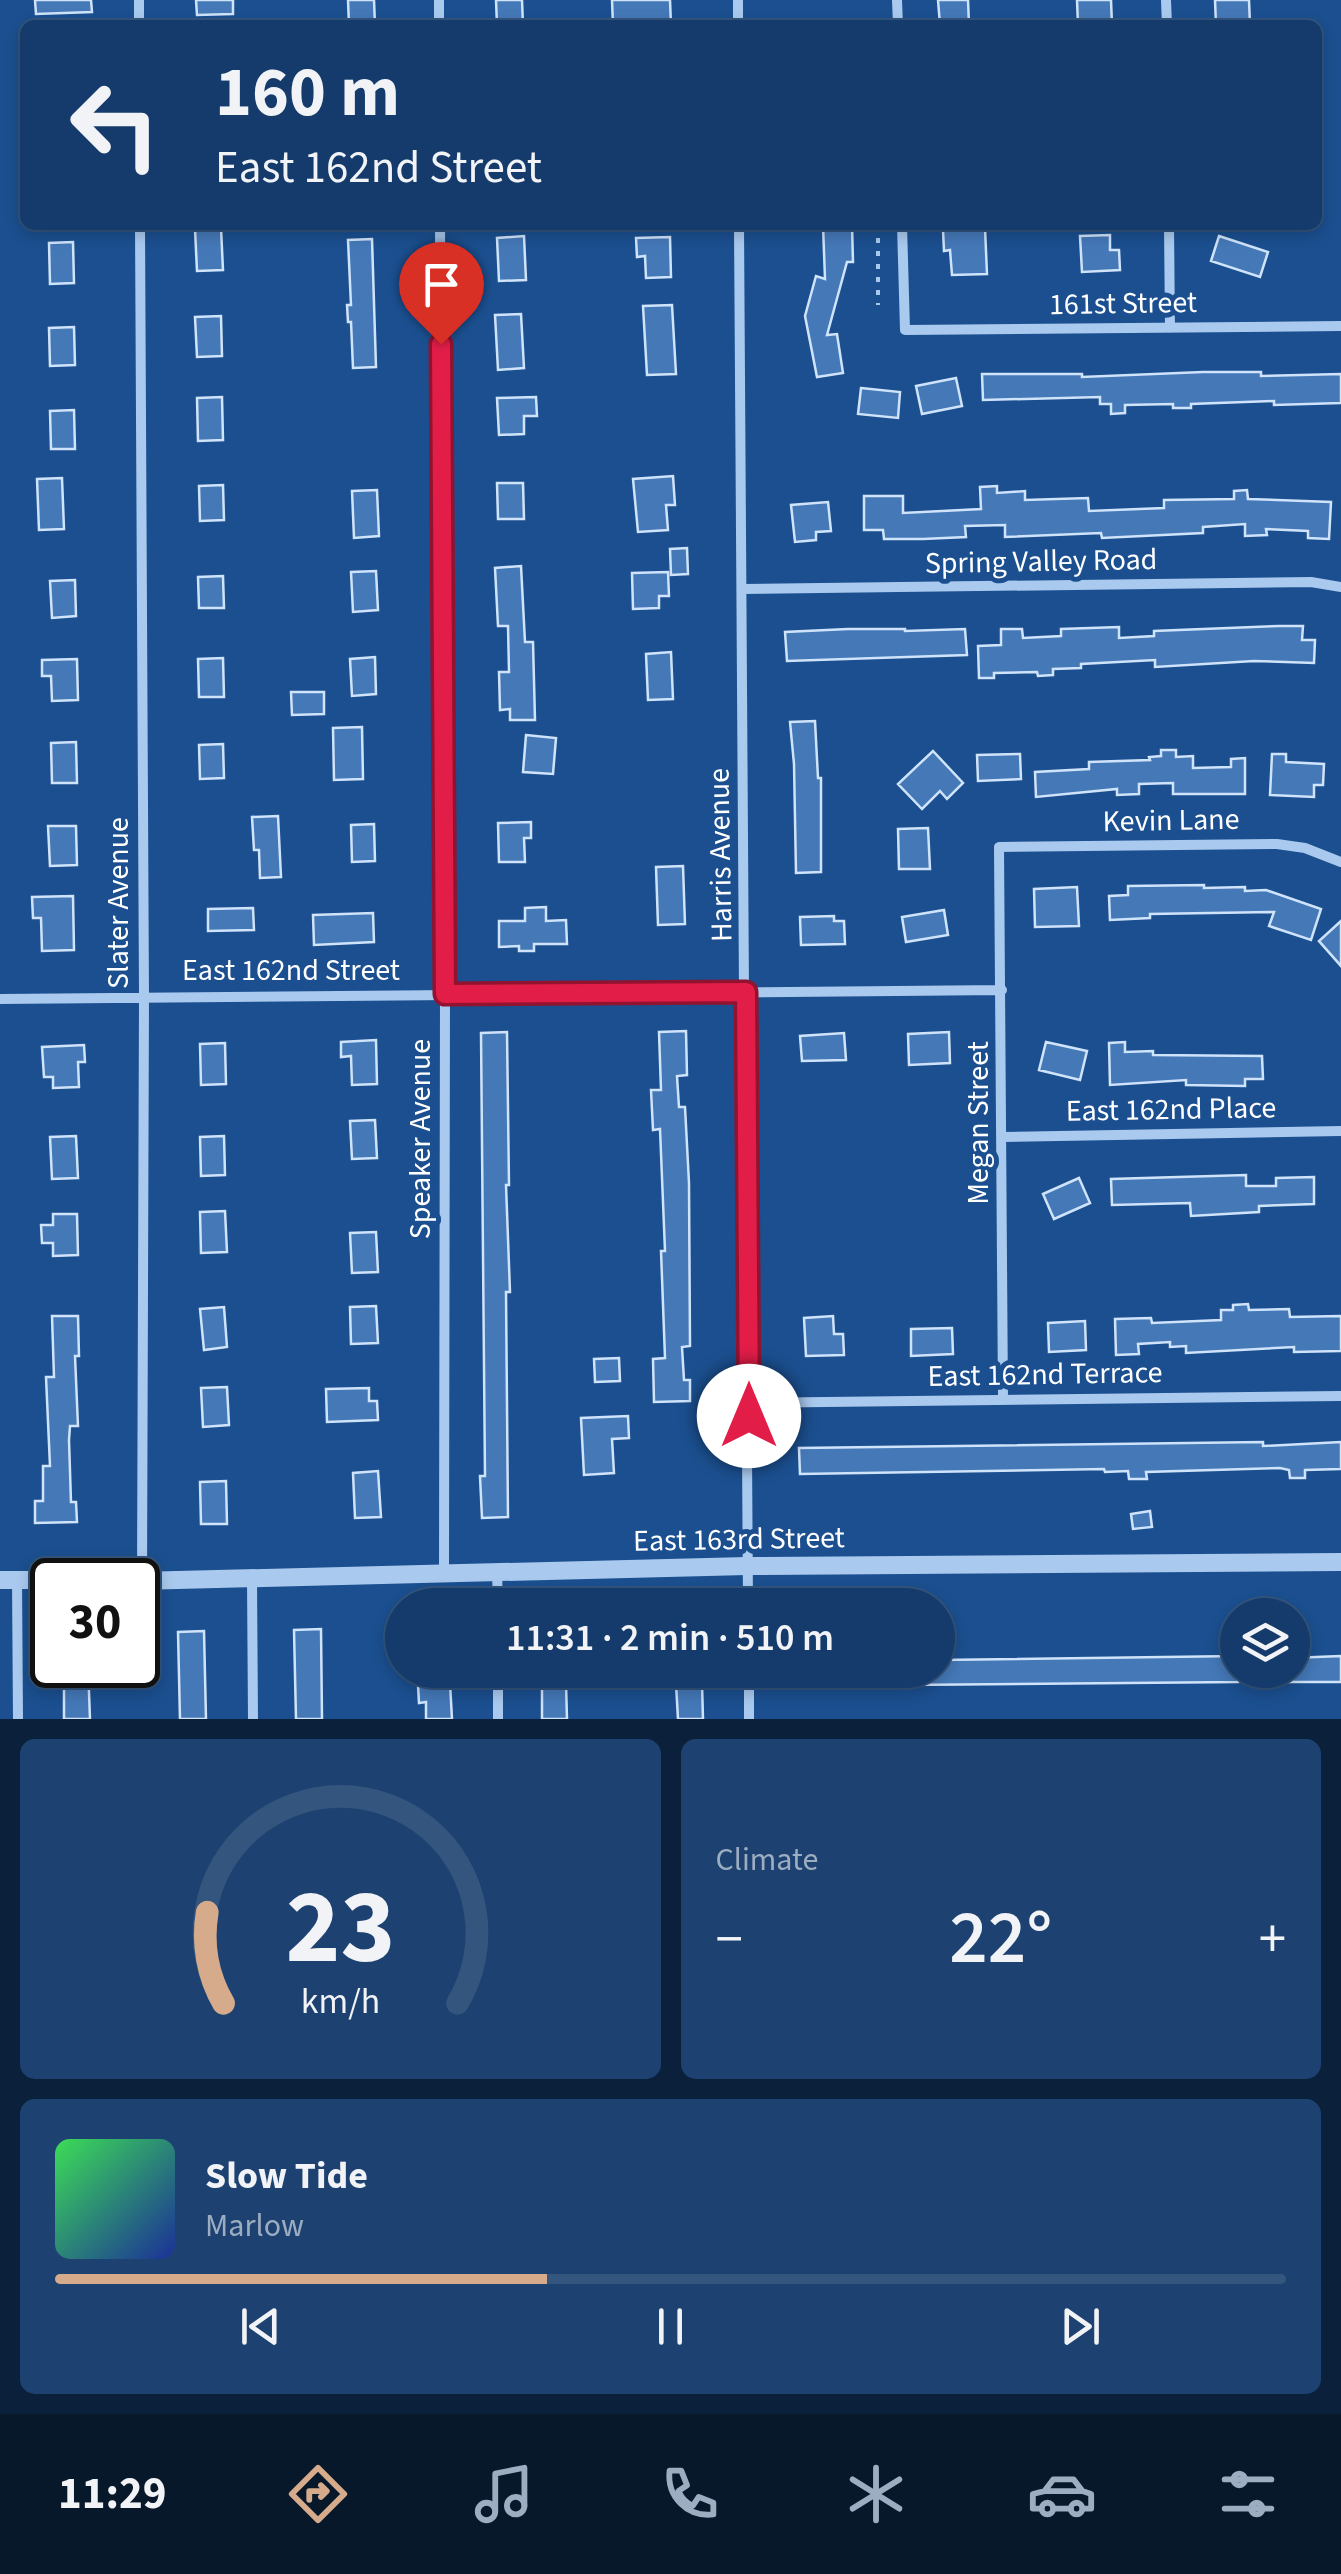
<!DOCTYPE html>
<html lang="en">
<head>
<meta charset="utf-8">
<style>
  :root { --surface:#143b6b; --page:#1d4271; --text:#f1f3f6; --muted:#9dadc1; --line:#33557e; --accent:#d6ab8b }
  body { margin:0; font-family:"Source Sans 3",sans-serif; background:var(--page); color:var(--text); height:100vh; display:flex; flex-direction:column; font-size:38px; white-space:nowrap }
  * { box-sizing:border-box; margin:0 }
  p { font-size:32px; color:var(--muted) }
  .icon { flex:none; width:55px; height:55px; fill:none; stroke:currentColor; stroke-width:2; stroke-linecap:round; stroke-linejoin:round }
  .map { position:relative; height:1719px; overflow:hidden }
  .side { display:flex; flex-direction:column; gap:20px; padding:20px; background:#0b203b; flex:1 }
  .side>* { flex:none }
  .top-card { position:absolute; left:20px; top:20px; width:1302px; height:210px; border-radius:15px; box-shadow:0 5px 15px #0003,0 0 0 2px var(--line); background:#143b6b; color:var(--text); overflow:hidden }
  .buttons { position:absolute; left:1220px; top:1598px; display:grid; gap:20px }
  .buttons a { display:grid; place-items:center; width:90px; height:90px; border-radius:50%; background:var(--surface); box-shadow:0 5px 15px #0003,0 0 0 2px var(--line); font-size:50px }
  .speed { position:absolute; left:30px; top:1558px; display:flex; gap:20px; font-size:50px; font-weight:700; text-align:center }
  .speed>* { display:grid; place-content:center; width:130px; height:130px; border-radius:50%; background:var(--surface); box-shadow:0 5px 15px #0003,0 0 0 2px var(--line); line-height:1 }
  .speed .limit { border:5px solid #111; border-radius:15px; background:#fff; color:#111 }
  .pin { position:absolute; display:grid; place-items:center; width:85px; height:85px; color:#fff; margin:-102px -42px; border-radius:50% 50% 50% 0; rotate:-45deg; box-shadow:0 0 10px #0007 }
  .pin .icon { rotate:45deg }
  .me { position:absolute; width:110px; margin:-55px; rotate:0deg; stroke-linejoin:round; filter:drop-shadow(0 0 8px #0008) }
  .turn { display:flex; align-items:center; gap:35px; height:210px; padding:0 30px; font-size:45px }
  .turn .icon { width:130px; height:130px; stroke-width:2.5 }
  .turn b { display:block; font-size:70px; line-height:85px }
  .big { font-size:75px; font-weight:600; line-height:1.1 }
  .side .widget { flex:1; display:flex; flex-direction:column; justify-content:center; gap:15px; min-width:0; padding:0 35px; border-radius:15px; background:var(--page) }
  .side .dial { align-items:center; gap:0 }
  .dial svg { height:260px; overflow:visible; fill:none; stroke:var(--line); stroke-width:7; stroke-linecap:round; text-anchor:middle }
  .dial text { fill:var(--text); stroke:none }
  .song { display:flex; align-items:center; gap:30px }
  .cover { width:120px; height:120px; border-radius:15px; background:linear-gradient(135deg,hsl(130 70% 55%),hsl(230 70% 35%)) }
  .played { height:10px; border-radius:5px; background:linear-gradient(90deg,var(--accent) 40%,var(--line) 40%) }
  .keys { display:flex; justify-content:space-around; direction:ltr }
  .heat { display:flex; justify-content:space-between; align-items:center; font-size:55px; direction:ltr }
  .side .tiles { flex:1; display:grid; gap:20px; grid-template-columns:1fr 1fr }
  .widget:last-child { grid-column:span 2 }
  .trip { position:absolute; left:385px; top:1588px; width:570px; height:100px; border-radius:50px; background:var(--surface); box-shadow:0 5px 15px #0003,0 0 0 2px var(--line); font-weight:600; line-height:100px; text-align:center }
  .tab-bar { display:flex; height:160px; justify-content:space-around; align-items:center; background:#08182b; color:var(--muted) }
  .tab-bar .icon { width:70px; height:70px }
  .tab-bar .on { color:var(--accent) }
  .tab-bar b { font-size:45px; color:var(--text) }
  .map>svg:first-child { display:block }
  .building { fill:#4478b7; stroke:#cfe3fa; stroke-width:2.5 }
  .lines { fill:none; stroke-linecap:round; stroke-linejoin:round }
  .path { stroke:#a9c9ee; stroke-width:4; stroke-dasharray:5 8; stroke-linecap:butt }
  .minor { stroke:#a9c9ee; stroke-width:10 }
  .tertiary { stroke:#a9c9ee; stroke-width:18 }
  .route-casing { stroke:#92132f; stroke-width:25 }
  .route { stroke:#e11d48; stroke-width:18 }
  .labels { text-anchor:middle; stroke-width:10; stroke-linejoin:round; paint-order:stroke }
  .street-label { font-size:30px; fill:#fff; stroke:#1b4f8f }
</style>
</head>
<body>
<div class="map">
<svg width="1341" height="1719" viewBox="0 0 1341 1719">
  <rect width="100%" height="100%" fill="#1b4f8f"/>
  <path class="building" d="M 35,0 L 91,0 L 92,12 L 36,14 Z
    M 196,0 L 233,0 L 233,14 L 197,15 Z
    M 348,0 L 374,0 L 375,25 L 349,25 Z
    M 496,0 L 522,0 L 523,25 L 497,25 Z
    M 612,0 L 670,0 L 671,25 L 613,25 Z
    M 938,0 L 968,0 L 969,25 L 940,25 Z
    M 1077,0 L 1111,0 L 1112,25 L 1078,25 Z
    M 1215,0 L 1249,0 L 1250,25 L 1216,25 Z
    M 823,225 L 852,225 L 853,262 L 847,262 L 827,335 L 837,334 L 843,373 L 817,377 L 805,316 L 816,276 L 825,279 Z
    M 221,228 L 223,270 L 197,271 L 195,229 Z
    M 985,228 L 987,274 L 952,275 L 950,250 L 944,251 L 943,230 Z
    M 1110,235 L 1110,250 L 1119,250 L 1120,270 L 1082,272 L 1080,236 Z
    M 524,236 L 526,280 L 499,281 L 497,238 Z
    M 1219,236 L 1268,252 L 1260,277 L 1211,261 Z
    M 670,237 L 671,277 L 646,278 L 645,256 L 637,257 L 636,238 Z
    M 372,239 L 376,367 L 353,368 L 351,322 L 348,322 L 347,305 L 351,305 L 348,240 Z
    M 73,242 L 74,283 L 50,284 L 49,243 Z
    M 672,305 L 676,374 L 647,375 L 643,306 Z
    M 521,314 L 524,368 L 498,370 L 495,315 Z
    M 221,316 L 222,356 L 197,357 L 195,317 Z
    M 74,327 L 75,365 L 50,366 L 49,328 Z
    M 1203,372 L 1261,372 L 1261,376 L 1341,374 L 1341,403 L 1274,405 L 1274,401 L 1191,404 L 1191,408 L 1173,408 L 1173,404 L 1125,405 L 1125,413 L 1111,414 L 1111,404 L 1100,404 L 1100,397 L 983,400 L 982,374 L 1082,374 L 1082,377 Z
    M 956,378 L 962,406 L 922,414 L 916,386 Z
    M 861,388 L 900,392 L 898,418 L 858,414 Z
    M 222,397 L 223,440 L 198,441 L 197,398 Z
    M 536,397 L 537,416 L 524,416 L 524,434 L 499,435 L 497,398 Z
    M 74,410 L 75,449 L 51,449 L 50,411 Z
    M 673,476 L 675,505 L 666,505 L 668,530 L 638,532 L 633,479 Z
    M 62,478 L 64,529 L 39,530 L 37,479 Z
    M 497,483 L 523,483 L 524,519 L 498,519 Z
    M 223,485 L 224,520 L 200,521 L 199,486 Z
    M 997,486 L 997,493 L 1025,491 L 1025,500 L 1088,498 L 1089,511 L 1164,508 L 1164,500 L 1234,499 L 1234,491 L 1247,490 L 1248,499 L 1331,502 L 1329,539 L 1308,538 L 1308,531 L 1266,529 L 1267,535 L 1245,536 L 1245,524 L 1203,527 L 1203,533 L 1102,538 L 1101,533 L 1005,537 L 1005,525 L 965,526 L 966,537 L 923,539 L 884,539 L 883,530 L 864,530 L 864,496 L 903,496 L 903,513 L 981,509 L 980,487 Z
    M 377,490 L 379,536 L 354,538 L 352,491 Z
    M 828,502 L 831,531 L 816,532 L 816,540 L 795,542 L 791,505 Z
    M 687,548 L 688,574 L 671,575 L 670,549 Z
    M 521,566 L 525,642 L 533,642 L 535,720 L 510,720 L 510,709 L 500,710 L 499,672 L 509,672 L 508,626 L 498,626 L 495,568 Z
    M 376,571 L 378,610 L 353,612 L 351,572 Z
    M 668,572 L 669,596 L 659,596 L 659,608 L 633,609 L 632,573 Z
    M 223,576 L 224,608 L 199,608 L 198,577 Z
    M 75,580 L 76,616 L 52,618 L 50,581 Z
    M 1279,626 L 1303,626 L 1302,640 L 1315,640 L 1314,663 L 1254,661 L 1155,667 L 1155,660 L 1081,664 L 1081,668 L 1053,669 L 1053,675 L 1038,676 L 1037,672 L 994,673 L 994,678 L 979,678 L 978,646 L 1001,645 L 1001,629 L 1022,629 L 1023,638 L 1061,636 L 1061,629 L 1119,627 L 1119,638 L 1154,636 L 1154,631 Z
    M 848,629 L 905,629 L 905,631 L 965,629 L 967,655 L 787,661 L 785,632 Z
    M 671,652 L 673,699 L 648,700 L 646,654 Z
    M 375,657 L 376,694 L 352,696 L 350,659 Z
    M 223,658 L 224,697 L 199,697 L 198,659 Z
    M 77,659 L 78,700 L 52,701 L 51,676 L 42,676 L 42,660 Z
    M 291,692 L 324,692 L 324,714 L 292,715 Z
    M 815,721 L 818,778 L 821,778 L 821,872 L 796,873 L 794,764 L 790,722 Z
    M 362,727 L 363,779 L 334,780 L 333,728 Z
    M 526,735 L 556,738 L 553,774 L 523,772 Z
    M 76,742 L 77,783 L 52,783 L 51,743 Z
    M 223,744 L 224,778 L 200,779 L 199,745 Z
    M 1161,750 L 1176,750 L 1176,757 L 1193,756 L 1193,768 L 1231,767 L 1231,759 L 1245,758 L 1245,794 L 1173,794 L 1173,783 L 1139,784 L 1139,794 L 1117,795 L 1117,789 L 1036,797 L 1035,772 L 1089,769 L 1089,762 L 1150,760 L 1149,757 L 1161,756 Z
    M 933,751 L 963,783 L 947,799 L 940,791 L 922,809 L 898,784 Z
    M 1020,754 L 1021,779 L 978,781 L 977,755 Z
    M 1272,754 L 1286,754 L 1286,762 L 1324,764 L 1323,785 L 1314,785 L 1314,797 L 1270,795 Z
    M 278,816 L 281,877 L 260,878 L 259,850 L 254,850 L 252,817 Z
    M 531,822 L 531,838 L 524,838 L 525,862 L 499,862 L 498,823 Z
    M 374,824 L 375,861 L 352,862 L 351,825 Z
    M 48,826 L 76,826 L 77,865 L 50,866 Z
    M 928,828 L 930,869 L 899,869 L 898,829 Z
    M 683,866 L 685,924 L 658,925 L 656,867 Z
    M 1204,885 L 1204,888 L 1245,887 L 1245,891 L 1266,890 L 1321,909 L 1311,940 L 1269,926 L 1274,912 L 1150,914 L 1150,918 L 1110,920 L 1109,896 L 1128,895 L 1128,886 Z
    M 1077,887 L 1079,926 L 1035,927 L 1034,889 Z
    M 73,896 L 74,950 L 42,951 L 41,918 L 33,918 L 32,897 Z
    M 546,907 L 546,921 L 566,920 L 567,944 L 534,944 L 534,951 L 519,951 L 519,946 L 499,947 L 499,921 L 525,921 L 525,908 Z
    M 253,908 L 254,930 L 208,931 L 208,909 Z
    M 944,910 L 948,935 L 906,942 L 902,917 Z
    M 373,913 L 374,942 L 314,945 L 313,915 Z
    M 834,916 L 834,921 L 844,921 L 845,944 L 801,945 L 800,917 Z
    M 1341,921 L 1341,966 L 1319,941 Z
    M 686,1031 L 687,1075 L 677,1076 L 679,1107 L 685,1107 L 689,1183 L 690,1346 L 682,1347 L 684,1380 L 690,1380 L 690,1401 L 654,1402 L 653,1359 L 665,1358 L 661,1251 L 665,1251 L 660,1129 L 653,1130 L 651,1090 L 661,1090 L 659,1032 Z
    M 507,1032 L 509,1185 L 506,1185 L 510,1292 L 506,1292 L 508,1517 L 482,1518 L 480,1476 L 485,1476 L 481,1033 Z
    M 949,1032 L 950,1063 L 909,1065 L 908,1034 Z
    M 844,1033 L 846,1060 L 802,1061 L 800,1036 Z
    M 376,1040 L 377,1084 L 352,1085 L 351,1056 L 341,1057 L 341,1042 Z
    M 1046,1042 L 1087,1051 L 1080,1080 L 1039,1070 Z
    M 1125,1042 L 1125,1052 L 1153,1051 L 1153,1055 L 1262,1056 L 1263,1079 L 1245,1079 L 1245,1086 L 1186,1085 L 1186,1080 L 1110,1085 L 1109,1043 Z
    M 225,1043 L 226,1084 L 201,1085 L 200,1044 Z
    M 84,1045 L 85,1062 L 78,1062 L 79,1087 L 53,1088 L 53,1077 L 44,1077 L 42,1047 Z
    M 375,1120 L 377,1158 L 352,1159 L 350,1121 Z
    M 76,1136 L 78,1178 L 52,1179 L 50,1137 Z
    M 224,1136 L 225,1175 L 201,1176 L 200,1137 Z
    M 1246,1175 L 1246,1186 L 1276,1186 L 1276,1178 L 1314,1177 L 1314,1204 L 1259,1206 L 1259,1212 L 1191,1216 L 1190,1203 L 1112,1205 L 1111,1179 Z
    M 1079,1178 L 1090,1203 L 1054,1219 L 1043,1194 Z
    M 225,1211 L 227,1252 L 201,1253 L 200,1212 Z
    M 53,1214 L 77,1214 L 78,1255 L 53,1256 L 53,1243 L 42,1243 L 41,1225 L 53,1225 Z
    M 376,1232 L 378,1272 L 352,1273 L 350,1233 Z
    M 1248,1304 L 1249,1310 L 1289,1309 L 1290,1317 L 1341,1316 L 1341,1351 L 1294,1352 L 1294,1347 L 1186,1353 L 1186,1346 L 1170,1347 L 1170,1342 L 1138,1344 L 1139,1354 L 1116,1355 L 1115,1319 L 1151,1318 L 1152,1323 L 1221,1320 L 1221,1310 L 1233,1310 L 1233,1305 Z
    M 376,1306 L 378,1343 L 351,1344 L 350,1307 Z
    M 224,1307 L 227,1347 L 204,1350 L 200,1309 Z
    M 52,1316 L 78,1316 L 79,1356 L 75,1356 L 78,1426 L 70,1426 L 69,1440 L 71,1502 L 76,1502 L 77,1522 L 35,1523 L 35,1501 L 43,1501 L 43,1466 L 50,1466 L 46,1377 L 54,1377 Z
    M 833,1316 L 834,1334 L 843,1334 L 844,1355 L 806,1356 L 804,1318 Z
    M 1085,1321 L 1086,1350 L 1049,1352 L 1048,1323 Z
    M 952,1328 L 953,1354 L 911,1356 L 911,1329 Z
    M 619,1358 L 620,1381 L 595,1382 L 594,1359 Z
    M 227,1387 L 229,1425 L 203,1427 L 201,1388 Z
    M 369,1388 L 369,1401 L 377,1401 L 378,1420 L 327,1422 L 326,1389 Z
    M 628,1416 L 629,1438 L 612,1439 L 614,1473 L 584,1475 L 581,1418 Z
    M 1263,1442 L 1263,1446 L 1341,1442 L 1341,1469 L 1305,1470 L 1305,1478 L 1290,1478 L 1289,1470 L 1280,1468 L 1146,1472 L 1147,1479 L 1129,1479 L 1128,1471 L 1105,1472 L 1104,1469 L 800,1474 L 799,1448 Z
    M 378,1471 L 381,1517 L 355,1518 L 353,1473 Z
    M 226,1481 L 227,1524 L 201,1524 L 200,1482 Z
    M 1150,1511 L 1152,1527 L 1133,1529 L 1131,1514 Z
    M 321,1629 L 322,1719 L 296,1719 L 294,1630 Z
    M 204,1631 L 206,1719 L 180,1719 L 178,1632 Z
    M 1237,1656 L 1238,1682 L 904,1685 L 903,1670 L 938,1670 L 938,1660 Z
    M 1341,1656 L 1341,1682 L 1292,1682 L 1292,1658 Z
    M 64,1665 L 88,1665 L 90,1719 L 64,1719 Z
    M 812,1670 L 872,1670 L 872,1682 L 812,1686 Z
    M 1246,1670 L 1289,1670 L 1290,1682 L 1247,1684 Z
    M 450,1683 L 452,1719 L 426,1719 L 426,1702 L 419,1703 L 418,1685 Z
    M 542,1683 L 566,1683 L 567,1719 L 542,1719 Z
    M 702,1683 L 703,1719 L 678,1719 L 676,1684 Z"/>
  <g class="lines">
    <path class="path" d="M 878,225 L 878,305"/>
    <path class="minor" d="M 139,0 L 139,25
      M 439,0 L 439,25
      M 738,0 L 738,25
      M 897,0 L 898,25
      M 1166,0 L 1167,25
      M 140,225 L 144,997 L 142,1581
      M 440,225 L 445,994 L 444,1573
      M 739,225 L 748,1605
      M 902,225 L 905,330 L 1341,326
      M 1169,225 L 1170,328
      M 742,589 L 1311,582 L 1341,587
      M 0,999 L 1002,990
      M 1003,1137 L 1341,1131
      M 1003,1399 L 999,847 L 1277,844 L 1305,848 L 1341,862
      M 749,1403 L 1341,1396
      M 497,1571 L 498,1605
      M 17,1580 L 18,1719
      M 252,1580 L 253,1719
      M 498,1670 L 498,1719
      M 749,1670 L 749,1719"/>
    <path class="tertiary" d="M 0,1580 L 52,1580
      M 138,1581 L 747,1566 L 1341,1562"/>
  </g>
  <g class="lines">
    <g class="route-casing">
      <path id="route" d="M 441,344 L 445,994 L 746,992 L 749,1416"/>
    </g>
    <use href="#route" class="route"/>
  </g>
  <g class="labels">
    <g class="street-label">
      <text transform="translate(1123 303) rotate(-1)" y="10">161st Street</text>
      <text transform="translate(1041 561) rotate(-1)" y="10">Spring Valley Road</text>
      <text transform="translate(1171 820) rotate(-1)" y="10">Kevin Lane</text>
      <text transform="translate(720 855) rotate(-91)" y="10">Harris Avenue</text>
      <text transform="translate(118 903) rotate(-90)" y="10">Slater Avenue</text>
      <text x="291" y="980">East 162nd Street</text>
      <text transform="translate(1171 1109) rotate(-1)" y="10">East 162nd Place</text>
      <text transform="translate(978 1123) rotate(-90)" y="10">Megan Street</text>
      <text transform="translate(420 1139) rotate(-90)" y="10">Speaker Avenue</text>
      <text transform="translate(1045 1374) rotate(-1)" y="10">East 162nd Terrace</text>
      <text transform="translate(739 1539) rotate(-1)" y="10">East 163rd Street</text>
    </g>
  </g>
</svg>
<div class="buttons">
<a><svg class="icon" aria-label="layers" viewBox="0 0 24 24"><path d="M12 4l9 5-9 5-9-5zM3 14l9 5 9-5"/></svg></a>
</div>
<div class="speed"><div class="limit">30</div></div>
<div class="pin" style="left:441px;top:344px;background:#d93025"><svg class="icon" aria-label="arrive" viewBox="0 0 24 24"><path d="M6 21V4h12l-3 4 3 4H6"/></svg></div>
<svg class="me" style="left:749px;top:1416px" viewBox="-20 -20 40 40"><circle r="19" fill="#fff"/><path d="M0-13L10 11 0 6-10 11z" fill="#e11d48"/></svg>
<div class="trip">11:31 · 2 min · 510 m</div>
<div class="top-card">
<div class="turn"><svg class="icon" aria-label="left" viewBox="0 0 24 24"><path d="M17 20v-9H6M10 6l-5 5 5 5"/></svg><div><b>160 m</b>East 162nd Street</div></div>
</div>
</div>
<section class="side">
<div class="tiles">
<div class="widget dial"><svg viewBox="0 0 100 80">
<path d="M14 69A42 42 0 1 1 86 69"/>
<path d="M14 69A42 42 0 0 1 9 41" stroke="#d6ab8b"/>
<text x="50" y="56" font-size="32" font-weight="700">23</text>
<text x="50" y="72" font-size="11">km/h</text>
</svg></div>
<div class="widget"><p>Climate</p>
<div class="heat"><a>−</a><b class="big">22°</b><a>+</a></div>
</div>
<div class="widget">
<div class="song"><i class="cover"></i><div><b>Slow Tide</b><p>Marlow</p></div></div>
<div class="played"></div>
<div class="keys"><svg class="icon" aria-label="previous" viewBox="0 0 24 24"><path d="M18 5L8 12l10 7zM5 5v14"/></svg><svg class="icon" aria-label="pause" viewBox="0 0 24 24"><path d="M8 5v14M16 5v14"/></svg><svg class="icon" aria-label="next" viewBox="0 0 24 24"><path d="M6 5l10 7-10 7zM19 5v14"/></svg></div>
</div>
</div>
</section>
<nav class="tab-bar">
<b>11:29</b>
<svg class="icon on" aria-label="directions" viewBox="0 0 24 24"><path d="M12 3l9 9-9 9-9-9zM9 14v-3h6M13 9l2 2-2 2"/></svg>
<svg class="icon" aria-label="music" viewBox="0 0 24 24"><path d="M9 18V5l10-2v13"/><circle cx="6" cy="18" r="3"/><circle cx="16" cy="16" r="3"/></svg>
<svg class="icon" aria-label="phone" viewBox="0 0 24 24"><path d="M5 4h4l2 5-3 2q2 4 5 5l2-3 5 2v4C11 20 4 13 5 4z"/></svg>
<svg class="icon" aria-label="climate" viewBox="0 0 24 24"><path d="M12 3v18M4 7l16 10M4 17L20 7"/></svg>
<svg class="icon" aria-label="car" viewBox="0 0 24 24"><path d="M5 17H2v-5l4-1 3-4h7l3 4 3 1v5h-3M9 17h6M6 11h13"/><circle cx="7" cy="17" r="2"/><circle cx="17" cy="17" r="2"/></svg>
<svg class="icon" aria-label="filters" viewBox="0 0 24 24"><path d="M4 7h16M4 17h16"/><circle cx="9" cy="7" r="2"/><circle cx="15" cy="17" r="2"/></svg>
</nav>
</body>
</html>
